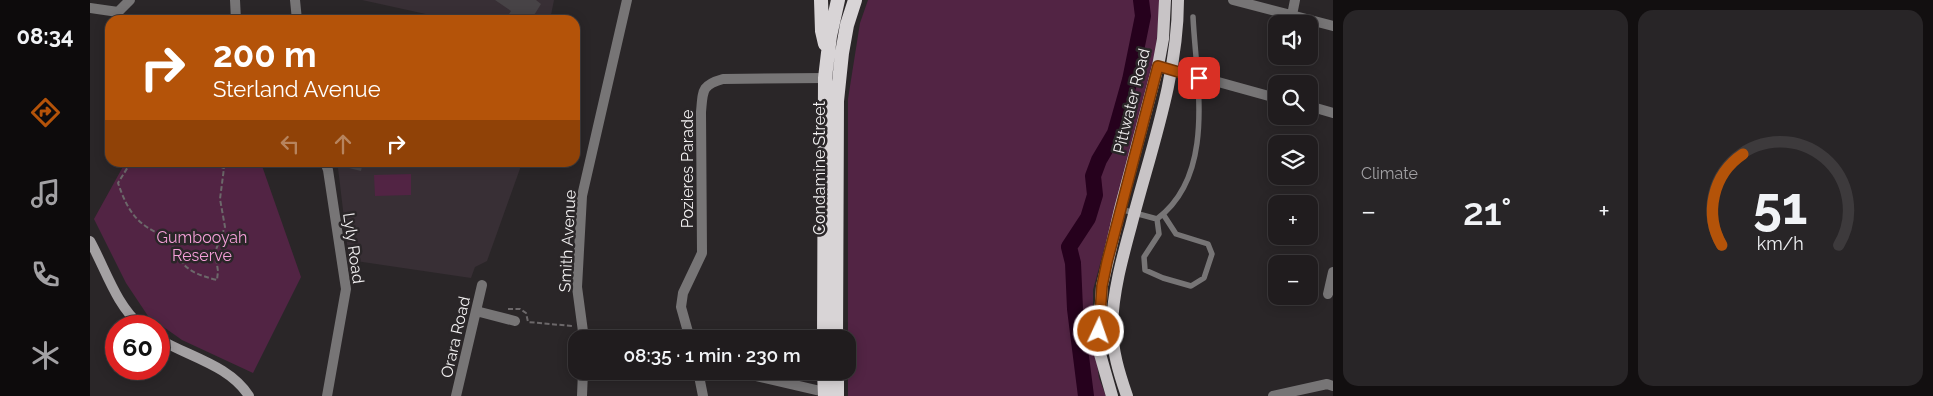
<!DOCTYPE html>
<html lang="en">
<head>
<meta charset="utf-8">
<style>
  :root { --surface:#201c1e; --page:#282527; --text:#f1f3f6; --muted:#a2a1a4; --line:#3d3a3c; --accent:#b45309 }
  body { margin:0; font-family:Raleway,sans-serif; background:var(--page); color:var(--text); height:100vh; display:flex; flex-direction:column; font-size:19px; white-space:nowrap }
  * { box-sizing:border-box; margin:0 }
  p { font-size:16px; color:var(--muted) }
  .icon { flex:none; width:28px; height:28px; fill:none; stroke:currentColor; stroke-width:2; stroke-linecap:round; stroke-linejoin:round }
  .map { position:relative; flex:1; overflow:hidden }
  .panel { display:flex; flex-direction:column; gap:10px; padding:10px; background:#120f10; width:600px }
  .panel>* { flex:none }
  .hud { position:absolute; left:15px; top:15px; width:475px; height:152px; border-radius:15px; box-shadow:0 2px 12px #0003,0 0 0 1px var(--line); background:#b45309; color:#fff; overflow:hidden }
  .tools { position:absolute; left:1178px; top:15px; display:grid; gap:10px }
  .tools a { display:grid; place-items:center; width:50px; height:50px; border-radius:10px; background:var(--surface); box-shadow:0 2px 12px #0003,0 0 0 1px var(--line); font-size:25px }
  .speed { position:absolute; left:15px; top:315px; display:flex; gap:10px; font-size:25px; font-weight:700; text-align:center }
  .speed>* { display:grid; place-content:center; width:65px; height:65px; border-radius:50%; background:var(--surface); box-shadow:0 2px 12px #0003,0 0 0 1px var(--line); line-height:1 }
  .speed .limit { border:8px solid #d22; background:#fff; color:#111 }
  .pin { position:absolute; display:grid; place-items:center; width:42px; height:42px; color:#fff; margin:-21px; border-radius:10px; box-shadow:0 2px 8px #0006 }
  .me { position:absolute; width:55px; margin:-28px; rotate:3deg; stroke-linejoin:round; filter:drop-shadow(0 0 4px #0008) }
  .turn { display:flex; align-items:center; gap:18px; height:105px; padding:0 25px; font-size:22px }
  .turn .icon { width:65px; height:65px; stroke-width:2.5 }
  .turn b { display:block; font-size:35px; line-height:42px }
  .lanes { display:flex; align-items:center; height:48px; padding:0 25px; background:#0003; justify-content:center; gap:25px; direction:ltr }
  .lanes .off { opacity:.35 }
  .big { font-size:38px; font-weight:600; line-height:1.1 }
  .panel .tile { flex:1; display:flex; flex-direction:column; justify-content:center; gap:8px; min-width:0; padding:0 18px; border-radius:15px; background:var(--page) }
  .panel .dial { align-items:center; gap:0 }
  .dial svg { height:130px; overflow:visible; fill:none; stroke:var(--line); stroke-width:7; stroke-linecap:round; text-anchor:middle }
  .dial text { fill:var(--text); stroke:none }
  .heat { display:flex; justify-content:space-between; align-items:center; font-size:28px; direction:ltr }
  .panel .tiles { flex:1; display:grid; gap:10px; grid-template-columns:repeat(2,1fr) }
  .trip { position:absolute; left:478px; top:330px; width:288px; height:50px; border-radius:15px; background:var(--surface); box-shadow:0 2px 12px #0003,0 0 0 1px var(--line); font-weight:600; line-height:50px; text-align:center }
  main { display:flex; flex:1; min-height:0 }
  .tab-bar { display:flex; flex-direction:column; width:90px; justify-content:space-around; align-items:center; background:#0d0b0c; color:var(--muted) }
  .tab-bar .icon { width:35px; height:35px }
  .tab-bar .selected { color:var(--accent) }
  .tab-bar b { font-size:22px; color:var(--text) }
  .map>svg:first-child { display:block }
  .built { fill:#382f35 }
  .green { fill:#522444 }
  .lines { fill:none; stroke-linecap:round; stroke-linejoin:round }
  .river { stroke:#26011d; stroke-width:16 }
  .building { fill:#474346 }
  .path { stroke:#6c686a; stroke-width:2; stroke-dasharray:5 2.5; stroke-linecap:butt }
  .service { stroke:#777576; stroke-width:5.5 }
  .minor { stroke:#777576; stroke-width:10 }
  .secondary { stroke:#a4a1a3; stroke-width:10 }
  .primary { stroke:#c8c4c6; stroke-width:12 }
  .trunk { stroke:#d8d4d6; stroke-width:14 }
  .route-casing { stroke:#753606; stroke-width:12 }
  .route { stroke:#b45309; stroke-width:9 }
  .labels { text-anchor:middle; stroke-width:5; stroke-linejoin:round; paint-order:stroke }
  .street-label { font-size:16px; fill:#f2f0f1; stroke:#2a2628 }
  .park-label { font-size:16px; fill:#f49fd8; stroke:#2a2628 }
</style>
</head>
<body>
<main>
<nav class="tab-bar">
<b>08:34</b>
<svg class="icon selected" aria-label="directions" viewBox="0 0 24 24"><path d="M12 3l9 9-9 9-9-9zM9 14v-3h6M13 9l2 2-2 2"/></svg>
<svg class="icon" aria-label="music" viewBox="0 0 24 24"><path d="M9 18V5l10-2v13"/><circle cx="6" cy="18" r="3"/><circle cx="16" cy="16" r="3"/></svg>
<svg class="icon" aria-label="phone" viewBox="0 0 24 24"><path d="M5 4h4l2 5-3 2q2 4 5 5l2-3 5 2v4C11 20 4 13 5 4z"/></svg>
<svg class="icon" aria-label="climate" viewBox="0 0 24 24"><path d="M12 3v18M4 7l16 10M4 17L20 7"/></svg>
</nav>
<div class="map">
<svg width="1243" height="396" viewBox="0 0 1243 396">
  <rect width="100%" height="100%" fill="#2a2628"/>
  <path class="built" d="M 272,0 L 464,0 L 460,20 L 363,20 Z
    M 246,163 L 432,163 L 397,261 L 385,267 L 381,278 L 259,260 L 248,168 Z"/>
  <path class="green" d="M 778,0 L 1070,0 L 1065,62 L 1003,290 L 1003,334 L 1009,378 L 1016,396 L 758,396 L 758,99 L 770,23 Z
    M 35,163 L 171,163 L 211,277 L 163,373 L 92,340 L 58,316 L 36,283 L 4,219 Z
    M 321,174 L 321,195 L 285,196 L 284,175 Z"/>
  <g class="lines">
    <path class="river" d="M 996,396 L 985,309 L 983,263 L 979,247 L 998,218 L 1005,195 L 1003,176 L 1009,160 L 1025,133 L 1040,80 L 1053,16 L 1051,0"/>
  </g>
  <path class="building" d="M 405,0 L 446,0 L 451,4 L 441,20 L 422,20 L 417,17 L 421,11 Z
    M 247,162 L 273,162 L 271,171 L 247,165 Z"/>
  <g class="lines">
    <path class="path" d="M 41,162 L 28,183 C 38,212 48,227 78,237 C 91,265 95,272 127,280 L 128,271 L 125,252 L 135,227 L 130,199 L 134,168 L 117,162
      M 418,309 L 430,309 L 436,313 L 438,322 L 482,326"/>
    <path class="service" d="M 1030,209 L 1067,219 C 1127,174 1106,81 1103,17
      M 1067,219 L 1069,234 L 1054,257 L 1055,270 L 1073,278 L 1101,286 L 1114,278 L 1122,254 L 1118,244 L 1086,234 L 1073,214"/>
    <path class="minor" d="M 145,0 L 146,20
      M 205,0 L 207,20
      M 1143,0 L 1243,26
      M 0,8 L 28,12 L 40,0
      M 1202,15 L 1205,0
      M 1074,67 L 1186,98
      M 1219,106 L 1243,113
      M 235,162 L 238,170 L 256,289 L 237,396
      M 1238,294 L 1243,272
      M 386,311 L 425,321
      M 494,339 L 487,287 L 492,196 L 537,0
      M 600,339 L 591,307 L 593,293 L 612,253 L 611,112 C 613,91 611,85 633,79 L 735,78
      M 608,371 L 613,396
      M 644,371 L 735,392
      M 366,396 L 392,285
      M 492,396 L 493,371
      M 1183,396 L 1237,384 L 1243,386"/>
    <path class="secondary" d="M 0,241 C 16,270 26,305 51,326
      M 69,339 C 99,357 139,365 159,396"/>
    <path class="primary" d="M 1022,396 L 1010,354 L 1009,331 L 1012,286 L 1030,209 L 1068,66 L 1073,39 L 1075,0
      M 1037,396 C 1029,373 1022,350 1022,326 C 1023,292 1032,259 1041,226 C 1060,152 1088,77 1088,0"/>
    <path class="trunk" d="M 731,0 L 732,31 L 735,44
      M 734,339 L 735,78 L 740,36 L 748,0
      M 746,339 L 747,101 L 752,53 L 757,25 L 765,0
      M 734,371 L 735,396
      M 747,371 L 747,396"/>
  </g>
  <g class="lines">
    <g class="route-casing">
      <path id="route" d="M 1009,331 L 1012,286 L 1017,262 L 1068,66 L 1109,78"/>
    </g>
    <use href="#route" class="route"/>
  </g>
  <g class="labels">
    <g class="street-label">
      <text transform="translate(1041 101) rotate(-76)" y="6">Pittwater Road</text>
      <text transform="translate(729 168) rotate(-90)" y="6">Condamine Street</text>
      <text transform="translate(597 169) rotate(-90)" y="6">Pozieres Parade</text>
      <text transform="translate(477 241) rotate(-87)" y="6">Smith Avenue</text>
      <text transform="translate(264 248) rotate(82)" y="6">Lyly Road</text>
      <text transform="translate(365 337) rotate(-77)" y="6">Orara Road</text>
    </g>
    <g class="park-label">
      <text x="112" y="243">Gumbooyah<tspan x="112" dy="18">Reserve</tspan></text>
    </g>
  </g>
</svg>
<div class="tools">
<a><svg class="icon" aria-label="sound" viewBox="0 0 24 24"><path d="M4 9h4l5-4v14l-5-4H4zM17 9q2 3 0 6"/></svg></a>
<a><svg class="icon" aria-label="search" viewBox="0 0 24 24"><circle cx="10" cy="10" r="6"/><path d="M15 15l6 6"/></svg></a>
<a><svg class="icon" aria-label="layers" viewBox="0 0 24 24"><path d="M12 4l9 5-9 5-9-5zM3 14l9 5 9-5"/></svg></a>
<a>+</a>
<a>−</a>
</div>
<div class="speed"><div class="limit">60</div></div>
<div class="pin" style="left:1109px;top:78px;background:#d93025"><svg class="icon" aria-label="arrive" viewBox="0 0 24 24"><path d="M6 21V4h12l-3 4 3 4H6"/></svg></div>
<svg class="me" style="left:1009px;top:331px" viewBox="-20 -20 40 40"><circle r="17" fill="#b45309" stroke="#fff" stroke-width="3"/><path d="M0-11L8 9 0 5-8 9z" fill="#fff"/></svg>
<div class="trip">08:35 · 1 min · 230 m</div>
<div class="hud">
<div class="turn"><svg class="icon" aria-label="right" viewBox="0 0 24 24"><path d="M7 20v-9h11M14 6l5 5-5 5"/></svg><div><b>200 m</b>Sterland Avenue</div></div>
<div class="lanes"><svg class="icon off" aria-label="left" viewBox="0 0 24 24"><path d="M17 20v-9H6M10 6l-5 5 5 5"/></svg><svg class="icon off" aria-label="ahead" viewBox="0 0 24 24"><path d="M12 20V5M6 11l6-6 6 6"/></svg><svg class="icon" aria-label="right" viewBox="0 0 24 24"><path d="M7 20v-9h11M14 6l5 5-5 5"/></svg></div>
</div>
</div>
<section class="panel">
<div class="tiles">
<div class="tile"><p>Climate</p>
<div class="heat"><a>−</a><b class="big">21°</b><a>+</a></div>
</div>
<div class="tile dial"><svg viewBox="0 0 100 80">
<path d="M14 69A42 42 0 1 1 86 69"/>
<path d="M14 69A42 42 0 0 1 27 13" stroke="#b45309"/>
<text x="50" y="56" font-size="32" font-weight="700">51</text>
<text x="50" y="72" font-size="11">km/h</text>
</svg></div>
</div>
</section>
</main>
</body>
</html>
